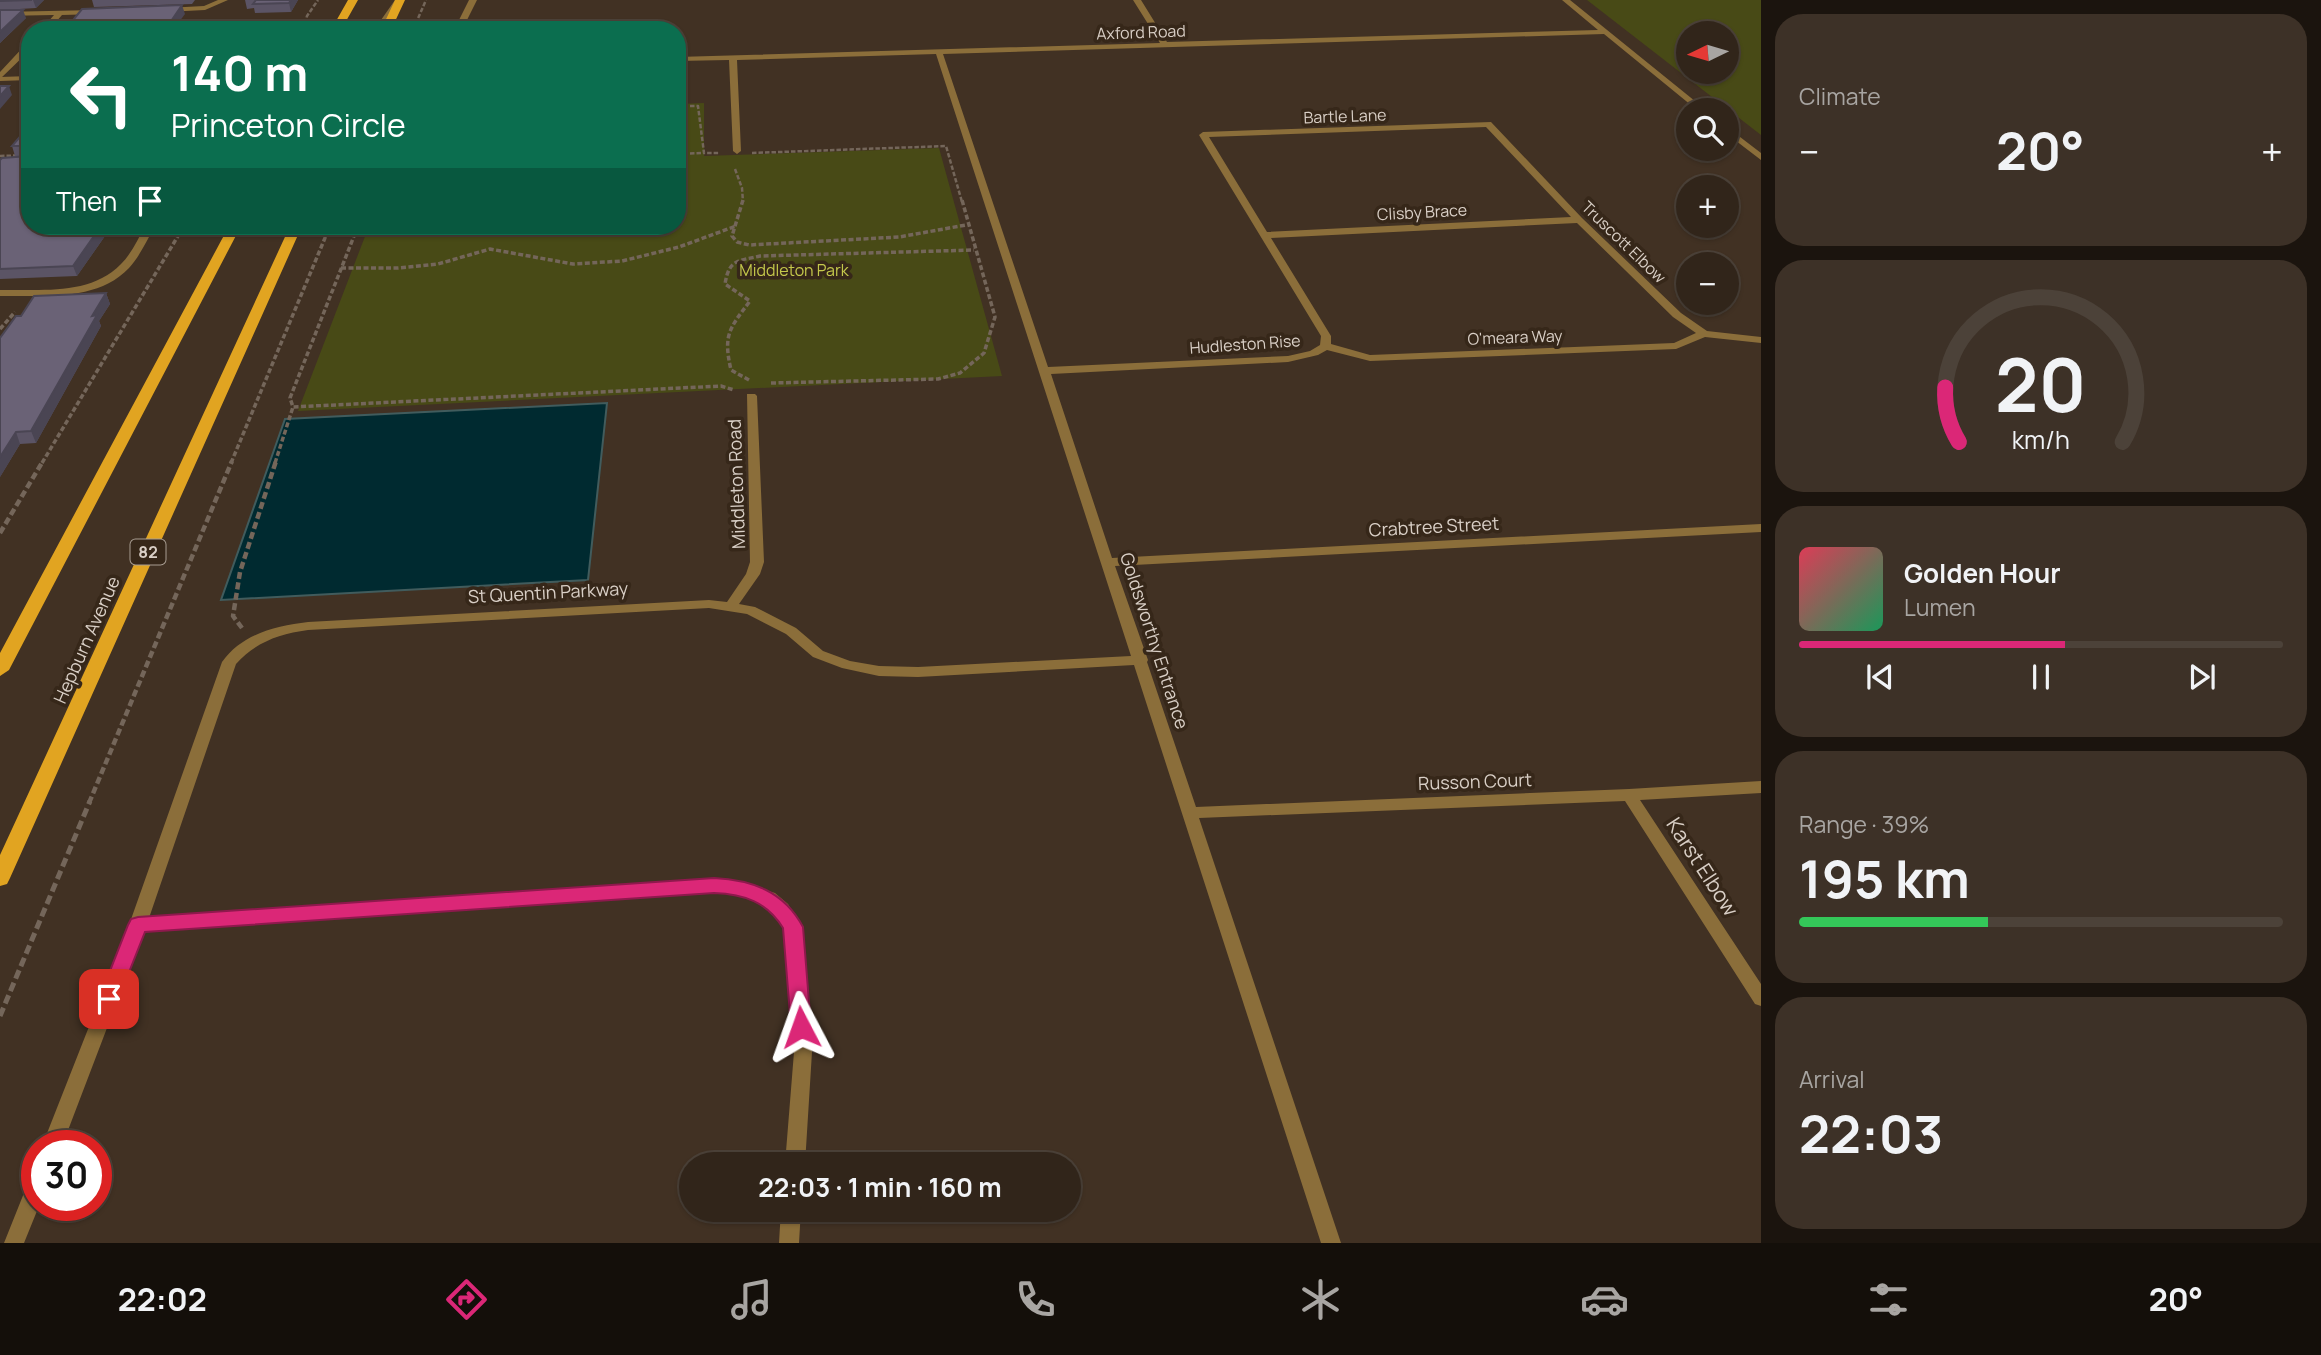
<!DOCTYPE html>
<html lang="en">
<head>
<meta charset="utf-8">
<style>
  :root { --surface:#31251a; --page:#3d3127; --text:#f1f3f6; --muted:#a8a5a2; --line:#4c4239; --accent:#db2777 }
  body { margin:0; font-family:Manrope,sans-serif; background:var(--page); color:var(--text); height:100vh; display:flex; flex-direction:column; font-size:26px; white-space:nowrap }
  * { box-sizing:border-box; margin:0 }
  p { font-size:23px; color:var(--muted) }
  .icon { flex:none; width:38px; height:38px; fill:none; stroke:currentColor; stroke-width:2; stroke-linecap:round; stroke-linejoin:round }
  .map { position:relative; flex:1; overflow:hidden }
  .panel { display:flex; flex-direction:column; gap:14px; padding:14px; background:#1b140e; width:560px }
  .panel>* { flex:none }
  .guide { position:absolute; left:21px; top:21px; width:665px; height:214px; border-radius:28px; box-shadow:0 2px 5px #0004,0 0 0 2px var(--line); background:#0b6e4f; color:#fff; overflow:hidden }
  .needle { width:46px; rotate:265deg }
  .controls { position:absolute; left:1676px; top:21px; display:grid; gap:14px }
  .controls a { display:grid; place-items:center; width:63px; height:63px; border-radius:50%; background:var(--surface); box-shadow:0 2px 5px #0004,0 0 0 2px var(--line); font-size:35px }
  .speed { position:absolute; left:21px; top:1130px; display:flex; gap:14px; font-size:35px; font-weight:700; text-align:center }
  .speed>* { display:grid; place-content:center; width:91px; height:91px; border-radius:50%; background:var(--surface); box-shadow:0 2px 5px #0004,0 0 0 2px var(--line); line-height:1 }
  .speed .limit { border:10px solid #d22; background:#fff; color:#111 }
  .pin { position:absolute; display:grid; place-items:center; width:60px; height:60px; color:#fff; margin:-30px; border-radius:14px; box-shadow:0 4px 10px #0006 }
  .me { position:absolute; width:77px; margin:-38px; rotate:356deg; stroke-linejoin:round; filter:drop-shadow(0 0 5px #0008) }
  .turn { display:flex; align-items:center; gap:24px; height:147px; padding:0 35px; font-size:32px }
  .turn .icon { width:91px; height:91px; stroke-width:2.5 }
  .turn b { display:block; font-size:49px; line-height:60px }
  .then { display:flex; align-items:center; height:66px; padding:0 35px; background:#0003; gap:14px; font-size:26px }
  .big { font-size:52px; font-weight:700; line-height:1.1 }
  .panel .card { flex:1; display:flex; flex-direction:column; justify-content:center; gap:10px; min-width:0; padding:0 24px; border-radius:28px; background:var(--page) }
  .panel .dial { align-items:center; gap:0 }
  .dial svg { height:182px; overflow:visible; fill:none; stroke:var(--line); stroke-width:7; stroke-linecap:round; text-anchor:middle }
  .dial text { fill:var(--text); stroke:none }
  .song { display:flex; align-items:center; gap:21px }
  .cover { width:84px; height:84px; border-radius:10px; background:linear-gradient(135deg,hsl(350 70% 55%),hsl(150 70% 35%)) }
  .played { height:7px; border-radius:4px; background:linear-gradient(90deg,var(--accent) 55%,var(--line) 55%) }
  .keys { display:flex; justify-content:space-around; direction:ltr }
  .heat { display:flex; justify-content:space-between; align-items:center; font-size:38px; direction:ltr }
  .charge { height:10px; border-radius:5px; background:linear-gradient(90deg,#34c759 39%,var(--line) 0) }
  .trip { position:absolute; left:679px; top:1152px; width:402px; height:70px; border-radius:35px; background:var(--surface); box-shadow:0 2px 5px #0004,0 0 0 2px var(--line); font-weight:700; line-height:70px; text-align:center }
  .dock { display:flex; height:112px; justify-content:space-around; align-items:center; background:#140f0a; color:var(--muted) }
  .dock .icon { width:49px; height:49px }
  .dock .selected { color:var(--accent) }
  .dock b { font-size:32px; color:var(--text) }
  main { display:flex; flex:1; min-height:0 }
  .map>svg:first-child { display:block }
  .green { fill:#484a16; fill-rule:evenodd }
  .water { fill:#002a30; stroke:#415c5d; stroke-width:2 }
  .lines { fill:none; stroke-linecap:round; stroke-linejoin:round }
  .path-far3 { stroke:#74665a; stroke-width:2.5; stroke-dasharray:4.5 2; stroke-linecap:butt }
  .path-far2 { stroke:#74665a; stroke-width:3.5; stroke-dasharray:5 2.5; stroke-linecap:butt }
  .path-far1 { stroke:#74665a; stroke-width:4.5; stroke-dasharray:7 3.5; stroke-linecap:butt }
  .path { stroke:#74665a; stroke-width:5; stroke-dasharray:9 4.5; stroke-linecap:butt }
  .minor { fill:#8b6e3a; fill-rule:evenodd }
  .tertiary { fill:#8b6e3a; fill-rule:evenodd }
  .primary { fill:#e1a421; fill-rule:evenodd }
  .wall { fill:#5b5465 }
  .shaded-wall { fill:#4a4553 }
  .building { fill:#6a6276; stroke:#4a4553; stroke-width:2 }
  .route { fill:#db2777; stroke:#8e194d; stroke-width:2 }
  .labels { text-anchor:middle; stroke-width:7; stroke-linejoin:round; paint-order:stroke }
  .far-street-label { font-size:16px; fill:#d9cfc6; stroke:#362719 }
  .far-park-label { font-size:16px; fill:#c4c84b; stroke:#362719 }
  .shield { fill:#362719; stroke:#a89d92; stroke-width:2 }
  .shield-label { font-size:16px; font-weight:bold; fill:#d9cfc6 }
  .street-label { font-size:18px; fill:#d9cfc6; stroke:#362719 }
  .near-street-label { font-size:21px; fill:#d9cfc6; stroke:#362719 }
</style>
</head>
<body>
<main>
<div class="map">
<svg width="1761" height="1243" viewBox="0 0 1761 1243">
  <rect width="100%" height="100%" fill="#413123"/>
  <path class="green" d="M 1587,0 L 1761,0 L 1761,135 ZM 1689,33 L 1727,33 L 1727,72 L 1689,72 Z
    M 704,103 L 704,156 L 939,148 L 1002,376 L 298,411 L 369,226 L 677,226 L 677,104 Z"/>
  <path class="water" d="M 607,403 L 588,580 L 221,600 L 285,419 Z"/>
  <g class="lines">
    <path class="path-far3" d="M 303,30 L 307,16 L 318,0
      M 413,30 L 426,0
      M 677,106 L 698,106 L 704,153 L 719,153
      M 752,153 L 946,146 L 962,202
      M 677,154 L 704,153
      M 0,156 L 30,155
      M 735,169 L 742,188 L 743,202"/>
    <path class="path-far2" d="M 743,200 L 732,236 L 737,242 L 749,245 L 899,237 L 966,225
      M 358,226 L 290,398 L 293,407 L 721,386 L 734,390
      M 341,268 L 398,268 L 438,264 L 490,249 L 573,264 L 622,261 L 679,247 L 736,226
      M 0,329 L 15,312
      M 749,380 L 731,370 C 723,335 729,329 750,301 L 725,284 C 729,259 738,261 760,256 L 974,250
      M 771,383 L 938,379 L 960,373 L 984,353 L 995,317 L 962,200
      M 42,463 L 184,226
      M 231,463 L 330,226
      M 275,463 L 293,407"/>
    <path class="path-far1" d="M 0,533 L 43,461
      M 242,628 L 233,616 L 240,572 L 276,461
      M 89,803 L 232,461"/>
    <path class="path" d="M 0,1016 L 90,801"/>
    <path class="minor" d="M 218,0 L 228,0 L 205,10 L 166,12 L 162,10 L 166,8 L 204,6 Z
      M 469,0 L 477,0 L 462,30 L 454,30 Z
      M 1133,0 L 1141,0 L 1167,42 L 1598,30 L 1562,0 L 1570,0 L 1706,110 L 1697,110 L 1604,34 L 943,54 L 1048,367 L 1288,356 L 1310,351 L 1320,345 L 1321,336 L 1199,135 L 1203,132 L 1491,122 L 1582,218 L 1681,313 L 1707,331 L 1761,337 L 1761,343 L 1705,337 L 1676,349 L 1370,361 L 1327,350 L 1318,355 L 1288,362 L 1051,374 L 1112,558 L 1761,524 L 1761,532 L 1115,566 L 1148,660 L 1147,662 L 1196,807 L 1629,789 L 1761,781 L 1761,793 L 1640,800 L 1761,984 L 1761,1006 L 1755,1004 L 1625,801 L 1199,818 L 1341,1243 L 1321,1243 L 1134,665 L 918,677 L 879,676 L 842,668 L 813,657 L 786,634 L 747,614 L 709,608 L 308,630 C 279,634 256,642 236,664 L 149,918 L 714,880 L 736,881 L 775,893 L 788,904 L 802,927 L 812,1052 L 805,1164 L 785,1164 L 794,1052 L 784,928 C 767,899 746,894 714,892 L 144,931 L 62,1146 L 42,1146 L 129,925 L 222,662 C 242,634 275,626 308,622 L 709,600 L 727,602 L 746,574 L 750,562 L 747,394 L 755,394 L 757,396 L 764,562 L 760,574 L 739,604 L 755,607 L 796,628 L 823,651 L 850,661 L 879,666 L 918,667 L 1131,656 L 936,54 L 737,60 L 741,151 L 737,154 L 733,151 L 729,60 L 677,61 L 677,57 L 1160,43 ZM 1486,127 L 1571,217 L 1267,232 L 1209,137 ZM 1577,223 L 1673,317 L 1696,333 L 1674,343 L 1370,355 L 1331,344 L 1331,336 L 1271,238 Z
      M 97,10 L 101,12 L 100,14 L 62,15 L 49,30 L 41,30 L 54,15 L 0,16 L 0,12 Z
      M 27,43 L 30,43 L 30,50 L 0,79 L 0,72 Z
      M 1727,127 L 1761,153 L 1761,160 L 1727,134 Z
      M 145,226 L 155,226 C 147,240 140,256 129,268 C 97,302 43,295 0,296 L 0,290 C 41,289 90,296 121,264 C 132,253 138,239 145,226 Z
      M 37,1175 L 37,1206 L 39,1206 L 24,1243 L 4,1243 L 30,1178 Z
      M 781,1209 L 801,1209 L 799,1243 L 779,1243 Z"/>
    <path class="tertiary" d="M 395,0 L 403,0 L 382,30 L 374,30 Z
      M 30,76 L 30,80 L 0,81 L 0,77 Z"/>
    <path class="primary" d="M 348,0 L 358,0 L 341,30 L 331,30 Z
      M 395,0 L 405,0 L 391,30 L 381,30 Z
      M 229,226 L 241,226 L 9,670 L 0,676 L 0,653 Z
      M 290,226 L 302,226 L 10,878 L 7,884 L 0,886 L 0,855 Z"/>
  </g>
  <path class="wall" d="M 0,0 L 44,0 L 36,8 L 3,10 L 26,18 L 0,43 Z
    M 92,0 L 195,0 L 192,4 L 94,7 Z
    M 245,0 L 298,0 L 291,12 L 255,13 L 254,8 L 247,9 Z
    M 30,125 L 30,226 L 112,226 L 77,276 L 0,279 L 0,160 L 28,156 L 15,156 L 12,146 Z
    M 106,293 L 110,304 L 99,321 L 101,326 L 36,443 L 20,444 L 0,477 L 21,316 Z"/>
  <path class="shaded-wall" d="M 33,0 L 44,0 L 36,8 Z
    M 291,0 L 298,0 L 291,12 L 289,3 Z
    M 182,5 L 185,14 L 173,30 L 165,30 Z
    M 23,10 L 26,18 L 0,43 L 0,32 Z
    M 9,86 L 12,95 L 0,109 L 0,96 Z
    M 101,226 L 112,226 L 77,276 L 73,266 Z
    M 106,293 L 110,304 L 99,321 L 101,326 L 36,443 L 31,431 L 92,316 Z
    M 16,432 L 20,444 L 0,477 L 0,457 Z"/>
  <path class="building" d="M 0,0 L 32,0 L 0,1 Z
    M 256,0 L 291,0 L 289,3 L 253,4 Z
    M 182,5 L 165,30 L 65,30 L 82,9 Z
    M 0,10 L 23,10 L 0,32 Z
    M 0,86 L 9,86 L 0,96 Z
    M 30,125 L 30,226 L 101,226 L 73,266 L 0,269 L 0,160 L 2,158 L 28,156 L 28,146 L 12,146 Z
    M 106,293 L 92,316 L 97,315 L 31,431 L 16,432 L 0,457 L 0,338 L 16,316 L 21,316 L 34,296 Z"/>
  <path class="route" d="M 714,878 C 752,880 784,891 803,927 L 811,1027 L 808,1033 L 801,1036 L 794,1033 L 791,1027 L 783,928 C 767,902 744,894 714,893 L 145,932 L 116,1005 L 109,1007 L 102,1005 L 99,999 L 128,925 L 131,919 L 138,917 Z"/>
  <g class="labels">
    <g class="far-street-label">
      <text transform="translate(1141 32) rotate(-2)" y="6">Axford Road</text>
      <text transform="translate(1345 116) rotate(-2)" y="6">Bartle Lane</text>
      <text transform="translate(1422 212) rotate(-3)" y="6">Clisby Brace</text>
      <text transform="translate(1624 242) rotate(44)" y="6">Truscott Elbow</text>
      <text transform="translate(1515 337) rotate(-2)" y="6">O'meara Way</text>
      <text transform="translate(1245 344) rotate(-4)" y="6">Hudleston Rise</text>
    </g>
    <g class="far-park-label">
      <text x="794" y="276">Middleton Park</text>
    </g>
    <rect class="shield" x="130.5" y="539.5" width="35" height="25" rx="5"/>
    <g class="shield-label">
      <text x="148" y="558">82</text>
    </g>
    <g class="street-label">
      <text transform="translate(737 484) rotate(-92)" y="6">Middleton Road</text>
      <text transform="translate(1434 527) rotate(-3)" y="6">Crabtree Street</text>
      <text transform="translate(548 593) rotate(-3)" y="6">St Quentin Parkway</text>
      <text transform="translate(87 640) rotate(-66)" y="6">Hepburn Avenue</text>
      <text transform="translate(1154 641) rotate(72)" y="6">Goldsworthy Entrance</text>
      <text transform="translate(1475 782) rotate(-2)" y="6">Russon Court</text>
    </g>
    <g class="near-street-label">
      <text transform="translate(1702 867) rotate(57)" y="7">Karst Elbow</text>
    </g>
  </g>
</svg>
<div class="controls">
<a><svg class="needle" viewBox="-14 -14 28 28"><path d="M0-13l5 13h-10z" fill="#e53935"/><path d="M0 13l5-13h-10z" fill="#a8a5a2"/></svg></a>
<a><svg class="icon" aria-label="search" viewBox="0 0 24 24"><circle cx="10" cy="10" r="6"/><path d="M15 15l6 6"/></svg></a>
<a>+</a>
<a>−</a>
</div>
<div class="speed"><div class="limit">30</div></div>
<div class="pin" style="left:109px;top:999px;background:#d93025"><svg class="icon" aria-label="arrive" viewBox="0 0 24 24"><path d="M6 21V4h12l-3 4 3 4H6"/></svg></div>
<svg class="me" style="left:801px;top:1027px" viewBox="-20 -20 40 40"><path d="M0-17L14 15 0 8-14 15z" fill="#db2777" stroke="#fff" stroke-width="4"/></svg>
<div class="trip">22:03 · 1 min · 160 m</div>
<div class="guide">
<div class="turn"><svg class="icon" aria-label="left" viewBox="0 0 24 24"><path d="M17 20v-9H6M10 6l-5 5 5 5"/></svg><div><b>140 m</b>Princeton Circle</div></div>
<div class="then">Then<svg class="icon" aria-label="arrive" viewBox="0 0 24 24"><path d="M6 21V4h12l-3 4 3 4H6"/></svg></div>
</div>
</div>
<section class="panel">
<div class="card"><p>Climate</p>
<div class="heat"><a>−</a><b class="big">20°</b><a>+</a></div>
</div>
<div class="card dial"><svg viewBox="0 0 100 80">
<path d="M14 69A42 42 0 1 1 86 69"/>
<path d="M14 69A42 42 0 0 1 8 45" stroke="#db2777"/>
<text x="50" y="56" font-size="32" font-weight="700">20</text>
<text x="50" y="72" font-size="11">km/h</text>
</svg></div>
<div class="card">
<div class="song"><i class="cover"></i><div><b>Golden Hour</b><p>Lumen</p></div></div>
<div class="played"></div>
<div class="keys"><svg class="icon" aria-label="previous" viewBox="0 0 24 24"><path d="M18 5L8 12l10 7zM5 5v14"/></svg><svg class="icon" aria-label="pause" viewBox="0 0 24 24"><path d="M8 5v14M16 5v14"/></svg><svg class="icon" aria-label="next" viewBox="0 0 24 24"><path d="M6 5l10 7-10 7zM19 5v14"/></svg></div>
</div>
<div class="card"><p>Range · 39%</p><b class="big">195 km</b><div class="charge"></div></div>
<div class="card"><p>Arrival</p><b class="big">22:03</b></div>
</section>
</main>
<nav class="dock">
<b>22:02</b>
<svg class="icon selected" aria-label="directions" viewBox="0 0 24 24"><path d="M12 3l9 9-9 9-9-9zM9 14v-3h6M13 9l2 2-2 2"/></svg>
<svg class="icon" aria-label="music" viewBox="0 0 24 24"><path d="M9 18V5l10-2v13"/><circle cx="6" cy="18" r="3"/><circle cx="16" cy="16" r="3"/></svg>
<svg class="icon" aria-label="phone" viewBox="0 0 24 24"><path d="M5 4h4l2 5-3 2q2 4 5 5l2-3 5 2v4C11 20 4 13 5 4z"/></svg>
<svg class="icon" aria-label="climate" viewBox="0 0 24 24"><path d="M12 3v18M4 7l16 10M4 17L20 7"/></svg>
<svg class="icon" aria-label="car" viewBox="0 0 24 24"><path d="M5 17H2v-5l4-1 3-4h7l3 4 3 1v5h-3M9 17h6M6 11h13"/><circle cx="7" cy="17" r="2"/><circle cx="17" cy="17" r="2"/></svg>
<svg class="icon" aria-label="filters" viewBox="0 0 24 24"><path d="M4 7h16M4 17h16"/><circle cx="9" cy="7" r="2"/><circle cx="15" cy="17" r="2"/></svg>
<b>20°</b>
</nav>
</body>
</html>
